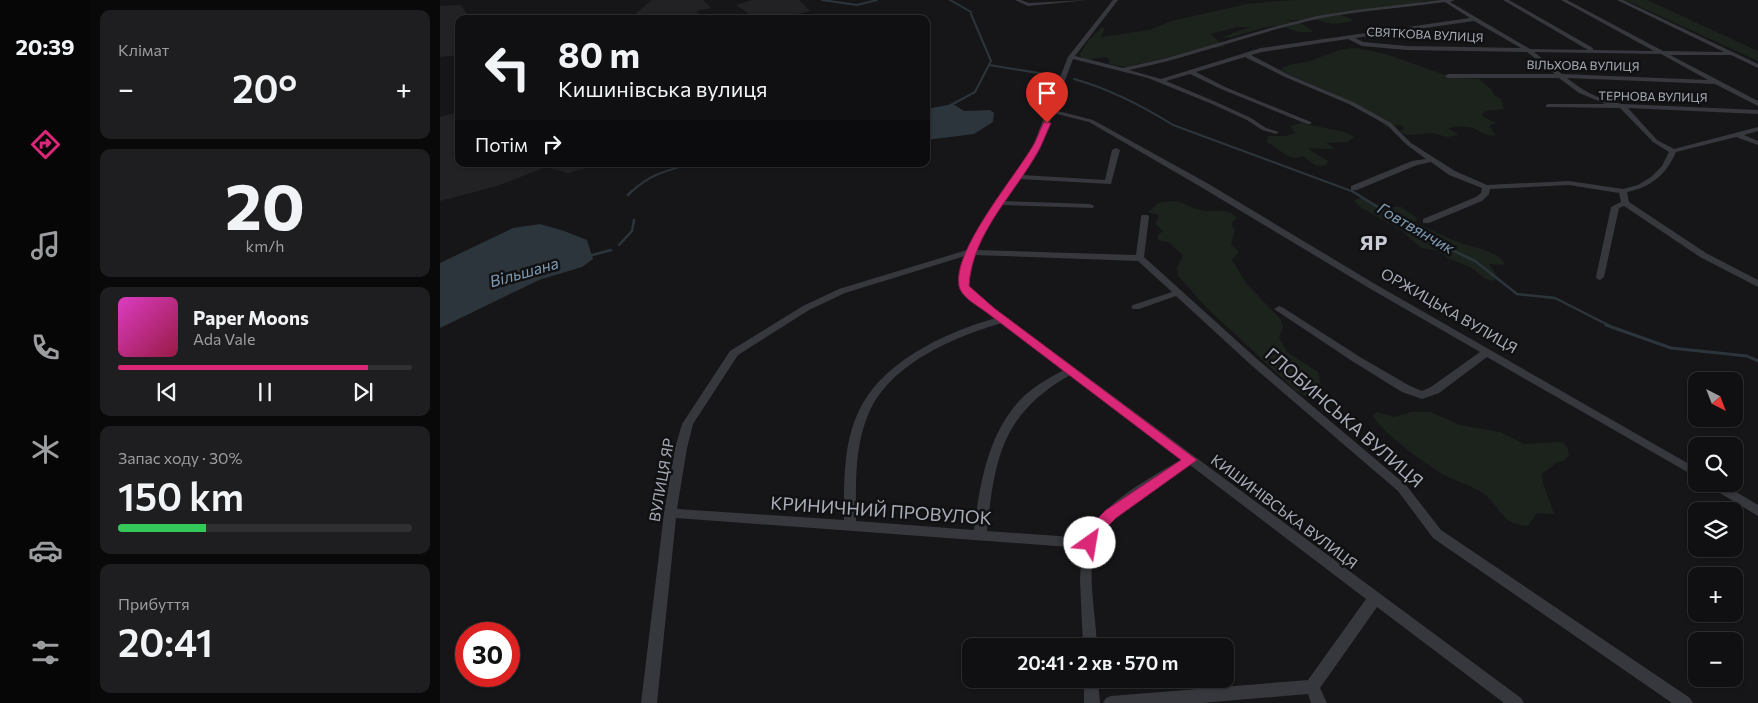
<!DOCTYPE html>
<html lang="uk">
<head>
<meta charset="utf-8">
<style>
  :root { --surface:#101012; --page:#1e1e20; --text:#f1f3f6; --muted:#9c9d9f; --line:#303032; --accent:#db2777 }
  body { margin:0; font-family:Commissioner,sans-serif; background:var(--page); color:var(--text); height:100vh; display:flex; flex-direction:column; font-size:19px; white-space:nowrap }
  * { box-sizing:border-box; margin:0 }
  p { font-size:16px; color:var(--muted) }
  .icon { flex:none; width:28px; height:28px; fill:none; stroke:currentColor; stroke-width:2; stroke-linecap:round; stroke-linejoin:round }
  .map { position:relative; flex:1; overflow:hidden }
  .side { display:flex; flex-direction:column; gap:10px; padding:10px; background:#09090a; width:350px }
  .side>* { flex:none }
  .guide { position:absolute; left:15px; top:15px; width:475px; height:152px; border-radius:10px; box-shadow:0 1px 4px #0004,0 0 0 1px var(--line); background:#101012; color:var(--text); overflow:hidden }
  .needle { width:32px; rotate:138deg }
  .fabs { position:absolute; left:1248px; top:372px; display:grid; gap:10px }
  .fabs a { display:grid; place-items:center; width:55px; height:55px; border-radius:10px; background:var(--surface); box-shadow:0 1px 4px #0004,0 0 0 1px var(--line); font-size:25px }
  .speed { position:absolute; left:15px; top:622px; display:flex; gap:10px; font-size:25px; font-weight:700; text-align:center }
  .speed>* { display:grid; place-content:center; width:65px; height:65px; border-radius:50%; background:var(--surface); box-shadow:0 1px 4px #0004,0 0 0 1px var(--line); line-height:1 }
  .speed .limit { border:8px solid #d22; background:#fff; color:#111 }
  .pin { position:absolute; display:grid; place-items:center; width:42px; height:42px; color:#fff; margin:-51px -21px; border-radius:50% 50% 50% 0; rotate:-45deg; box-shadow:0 0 5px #0007 }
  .pin .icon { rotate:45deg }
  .me { position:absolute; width:55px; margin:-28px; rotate:32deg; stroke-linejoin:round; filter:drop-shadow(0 0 4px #0008) }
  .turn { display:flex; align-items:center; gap:18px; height:105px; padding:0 20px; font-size:22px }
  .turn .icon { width:65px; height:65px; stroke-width:2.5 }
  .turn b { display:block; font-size:35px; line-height:42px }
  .then { display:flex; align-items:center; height:48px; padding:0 20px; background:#0003; gap:10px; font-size:19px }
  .big { font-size:38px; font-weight:600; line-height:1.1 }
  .side .widget { flex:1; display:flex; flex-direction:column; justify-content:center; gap:8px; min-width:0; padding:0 18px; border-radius:10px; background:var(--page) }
  .side .dial { align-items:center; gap:0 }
  .dial b { font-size:65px; line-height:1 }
  .song { display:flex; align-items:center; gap:15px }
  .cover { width:60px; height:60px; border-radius:8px; background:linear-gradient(135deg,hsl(310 70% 55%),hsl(340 70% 35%)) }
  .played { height:5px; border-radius:2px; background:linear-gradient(90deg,var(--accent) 85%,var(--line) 85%) }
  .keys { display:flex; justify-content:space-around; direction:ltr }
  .heat { display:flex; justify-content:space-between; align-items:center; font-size:28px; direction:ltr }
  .charge { height:8px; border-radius:4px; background:linear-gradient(90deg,#34c759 30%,var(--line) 0) }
  .trip { position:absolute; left:522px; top:638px; width:272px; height:50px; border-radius:10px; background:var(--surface); box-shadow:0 1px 4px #0004,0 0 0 1px var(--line); font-weight:600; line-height:50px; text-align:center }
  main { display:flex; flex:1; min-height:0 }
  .dock { display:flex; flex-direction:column; width:90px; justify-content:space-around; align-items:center; background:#060607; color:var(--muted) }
  .dock .icon { width:35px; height:35px }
  .dock .selected { color:var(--accent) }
  .dock b { font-size:22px; color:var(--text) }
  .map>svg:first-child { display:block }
  .built { fill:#222225 }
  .green { fill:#1c231d }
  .water { fill:#2c353c }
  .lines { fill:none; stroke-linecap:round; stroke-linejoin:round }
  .stream-far2 { stroke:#2c353c; stroke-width:2 }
  .stream-far1 { stroke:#2c353c; stroke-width:2.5 }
  .stream { stroke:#2c353c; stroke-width:3 }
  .minor { fill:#37383d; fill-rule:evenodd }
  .route { fill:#db2777; stroke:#8e194d }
  .labels { text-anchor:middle; stroke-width:5; stroke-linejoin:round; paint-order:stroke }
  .far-street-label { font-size:12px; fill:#a8adb8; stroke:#111113 }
  .street-label { font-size:15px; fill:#a8adb8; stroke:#111113 }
  .water-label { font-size:16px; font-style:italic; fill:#7f9bb3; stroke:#111113 }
  .near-street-label { font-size:18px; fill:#a8adb8; stroke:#111113 }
  .district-label { font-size:20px; font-weight:bold; letter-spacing:1px; fill:#c9ccd4; stroke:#111113 }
</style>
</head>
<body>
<main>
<nav class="dock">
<b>20:39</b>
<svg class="icon selected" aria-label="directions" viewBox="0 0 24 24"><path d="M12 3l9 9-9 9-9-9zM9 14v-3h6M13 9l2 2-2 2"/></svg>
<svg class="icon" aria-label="music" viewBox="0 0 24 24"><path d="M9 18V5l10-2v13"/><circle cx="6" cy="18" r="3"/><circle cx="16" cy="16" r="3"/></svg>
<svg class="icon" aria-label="phone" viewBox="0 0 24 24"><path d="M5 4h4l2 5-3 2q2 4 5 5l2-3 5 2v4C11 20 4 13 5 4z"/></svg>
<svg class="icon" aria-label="climate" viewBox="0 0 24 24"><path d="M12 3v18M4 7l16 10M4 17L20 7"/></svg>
<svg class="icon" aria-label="car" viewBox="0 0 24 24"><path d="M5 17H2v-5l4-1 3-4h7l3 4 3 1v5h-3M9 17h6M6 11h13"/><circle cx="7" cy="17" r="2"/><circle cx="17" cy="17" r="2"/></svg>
<svg class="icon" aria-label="filters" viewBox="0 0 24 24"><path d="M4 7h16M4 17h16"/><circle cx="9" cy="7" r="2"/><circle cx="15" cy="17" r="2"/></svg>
</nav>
<section class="side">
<div class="widget"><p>Клімат</p>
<div class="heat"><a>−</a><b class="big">20°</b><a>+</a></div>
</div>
<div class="widget dial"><b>20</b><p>km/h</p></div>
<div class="widget">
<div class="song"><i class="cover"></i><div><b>Paper Moons</b><p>Ada Vale</p></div></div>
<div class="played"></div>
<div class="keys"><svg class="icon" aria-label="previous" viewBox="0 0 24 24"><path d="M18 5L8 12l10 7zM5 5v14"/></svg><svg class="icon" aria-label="pause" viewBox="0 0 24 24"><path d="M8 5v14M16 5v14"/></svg><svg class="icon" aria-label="next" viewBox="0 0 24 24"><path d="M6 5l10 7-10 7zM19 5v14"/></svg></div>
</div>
<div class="widget"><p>Запас ходу · 30%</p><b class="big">150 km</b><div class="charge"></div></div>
<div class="widget"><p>Прибуття</p><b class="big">20:41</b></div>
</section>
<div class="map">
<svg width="1318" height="703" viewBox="0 0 1318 703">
  <rect width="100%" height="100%" fill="#161618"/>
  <path class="built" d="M 212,0 L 263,0 L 271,8 L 256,11 L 265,19 L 197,19 L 196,13 Z
    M 312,0 L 359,0 L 370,11 L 343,18 L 317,19 L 296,5 Z
    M 21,5 L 27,14 L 18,16 L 19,55 L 0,57 L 0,6 Z
    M 19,112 L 19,164 L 161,164 L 128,173 L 106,167 L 57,186 L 0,201 L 0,117 Z"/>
  <path class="green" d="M 854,0 L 1006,0 L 983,1 L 979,5 L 901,15 L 912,19 L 911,22 L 893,24 L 877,20 L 846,20 L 861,23 L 873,31 C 858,36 850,26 835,26 C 825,26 801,35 789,38 L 782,37 L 811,27 L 798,27 L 770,34 L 785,47 L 768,48 L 686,67 L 669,64 L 669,59 L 666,57 L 646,60 L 639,55 L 648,41 L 662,27 L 665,28 L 661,37 L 710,30 L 731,21 L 807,4 Z
    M 1185,0 L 1207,0 L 1318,51 L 1318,61 Z
    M 916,48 L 946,54 L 1014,78 L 1039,79 L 1051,89 L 1054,95 L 1061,99 L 1064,109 L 1045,111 L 1042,116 L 1056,123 L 1049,126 L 1056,136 C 1043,135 1043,133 1033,128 C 1026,126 1015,127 1008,128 L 1019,135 L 1007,137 L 992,133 L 966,135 L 960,131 L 965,128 L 961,125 L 946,127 C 930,105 866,83 840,70 C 848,63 860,64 870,61 C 887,55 896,49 916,48 Z
    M 861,123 L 904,132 L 914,137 L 907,142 L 886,143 L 895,148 L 894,149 L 867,148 L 888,161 L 886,165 C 874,168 872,162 863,156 L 855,158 L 848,156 L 827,142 L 828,136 L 846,136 L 855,133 L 850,126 Z
    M 923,197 L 943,207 L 961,207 L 977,218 L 975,223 C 990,228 1003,237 1018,242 C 1029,246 1062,252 1065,265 L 1049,264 L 1058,277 L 1053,281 L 1044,278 L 1032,268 L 1008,258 L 999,251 L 981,248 L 961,230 L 920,207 L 914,201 Z
    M 734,201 C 744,202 750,208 760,210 C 773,214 788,206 797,218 L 791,223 L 795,231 L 791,244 L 799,252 L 792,260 L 806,283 L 841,320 L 843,327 L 839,338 L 848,353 L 878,372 L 882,393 L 880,396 L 864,395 L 855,390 L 768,309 L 738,276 L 737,268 L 743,255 L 728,242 L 718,240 L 718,235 L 723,231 L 715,224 L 719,215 L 708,212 L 718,203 Z
    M 937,412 L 955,417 L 971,412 L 991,412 L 1020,425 L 1060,432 L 1084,444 L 1122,442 L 1127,447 L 1129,455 L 1124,461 L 1117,462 L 1102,474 L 1103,483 L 1114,514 L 1097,513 L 1088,526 C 1060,524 1061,507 1044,494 C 1031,485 1015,481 1002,474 C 986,464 939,431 933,415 Z"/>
  <path class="water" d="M 513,104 L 524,111 L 550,110 L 554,113 L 553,122 L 534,134 L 486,140 L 486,109 Z
    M 100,224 L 124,231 L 147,240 L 153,259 L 142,267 L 99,280 L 0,328 L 0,263 L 73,228 Z"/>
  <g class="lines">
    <path class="stream-far2" d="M 382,0 L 417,5 L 437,0
      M 510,0 L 531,12
      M 549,65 L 623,77
      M 634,79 C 670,89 701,105 733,125 L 914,192
      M 509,106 L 535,92 L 551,61 L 531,14
      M 191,192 C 211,174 225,171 251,164"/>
    <path class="stream-far1" d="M 912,191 L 985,237 L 1035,261 L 1077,294 L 1115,298 L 1170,326
      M 188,195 L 192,191
      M 179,245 L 192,231 L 194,220
      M 149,256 L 171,250"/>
    <path class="stream" d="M 1166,325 L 1231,348 L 1307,356 L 1318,361"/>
    <path class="minor" d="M 575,0 L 581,0 L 589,3 L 648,0 L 588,6 Z
      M 673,0 L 678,0 L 635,56 L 683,68 L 727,58 L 834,27 L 877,16 L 916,10 L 1001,0 L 1015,0 L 1010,2 L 1090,49 L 1148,50 L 1063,0 L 1069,0 L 1153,48 L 1153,50 L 1214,51 L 1121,0 L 1127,0 L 1223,51 L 1284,52 L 1177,0 L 1183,0 L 1318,64 L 1318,68 L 1291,55 L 1230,55 L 1318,101 L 1318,106 L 1275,84 L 1127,78 C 1146,93 1159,99 1182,104 L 1318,110 L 1318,114 L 1188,108 L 1217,140 L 1234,149 L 1318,127 L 1318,131 L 1304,135 L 1318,141 L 1318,145 L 1296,137 L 1236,152 C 1226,175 1211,187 1187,192 L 1189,202 L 1266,253 L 1318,280 L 1318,287 L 1260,257 L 1184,206 L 1179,208 L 1164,277 L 1160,280 L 1157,279 L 1156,277 L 1171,207 L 1181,202 L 1179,193 L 1129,185 L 1050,189 L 1049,194 L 1042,201 L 989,223 L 983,223 L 983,219 L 1036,197 L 1041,193 L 1042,188 L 1009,175 L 991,162 L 977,165 L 917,190 L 911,190 L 911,186 L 972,161 L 986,159 L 967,145 L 947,125 L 909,104 L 845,77 L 805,57 L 756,72 L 785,87 L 871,122 L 871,124 L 867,124 L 781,89 L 750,74 L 726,81 L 776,102 L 811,118 L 826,128 L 839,132 L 836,134 L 822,130 L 807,120 L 772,104 L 708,78 L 633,59 L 614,110 L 653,120 L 767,183 L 935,284 L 1256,468 L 1256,477 L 1047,357 L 999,393 L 982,399 L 962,392 L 912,361 L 834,309 L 839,306 L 842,307 L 920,357 L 970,386 L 982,391 L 991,387 L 1040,352 L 929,288 L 761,187 L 649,122 L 613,113 L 600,148 L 582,175 L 665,180 L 672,150 L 676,148 L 680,150 L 671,184 L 579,179 L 564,201 L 650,204 L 654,206 L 653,208 L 561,205 L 536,250 L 696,255 L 701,217 L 702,215 L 708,215 L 709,217 L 704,257 L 818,360 L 966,485 L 1001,530 L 1250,698 L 1253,703 L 1232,703 L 993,538 L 958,491 L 810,364 L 736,296 L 699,309 L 693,309 L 691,307 L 693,305 L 732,292 L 698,261 L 534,255 L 528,279 L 531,291 L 1081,698 L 1084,703 L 1064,703 L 937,607 L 880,688 L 887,703 L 871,703 L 868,694 L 762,703 L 663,703 L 666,698 L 671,696 L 868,680 L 926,599 L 750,465 C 723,482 666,512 656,543 C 646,573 656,614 657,646 L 643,646 L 640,579 L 642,548 L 236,518 L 217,703 L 201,703 L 224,513 L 235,448 L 242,424 L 290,351 L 363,306 L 399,289 L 527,250 L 555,203 L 592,148 L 628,57 ZM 1005,2 L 1030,18 L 821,48 L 721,79 L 689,70 C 753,57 813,33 877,19 C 919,10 962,8 1005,2 ZM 1034,21 L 1081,48 L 967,46 L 923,42 L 915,38 ZM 908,39 L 922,46 L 967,50 L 1087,52 L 1115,74 L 1008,74 L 1005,76 L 1008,78 L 1119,78 L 1139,93 L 1166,104 L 1108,104 L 1106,105 L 1106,107 L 1180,108 L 1213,142 L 1229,152 L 1222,166 L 1211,177 L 1198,185 L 1183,189 L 1129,181 L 1047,185 L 1015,171 L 971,143 L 951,123 L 913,102 L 849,75 L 811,55 L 822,52 ZM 1094,52 L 1221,54 L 1268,80 L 1122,74 ZM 525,256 L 520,279 L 522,292 L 556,318 C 503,333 439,363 417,415 C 403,447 404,486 404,520 L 237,509 L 247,448 L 253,424 L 298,355 L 369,310 L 405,293 ZM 562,323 L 624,370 C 609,378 594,386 582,398 C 548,433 540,483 534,530 L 416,521 C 416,487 414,448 428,415 C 448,365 513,337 562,323 ZM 630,375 L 742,459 C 707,480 665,500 646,538 L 547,531 C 555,457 562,414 630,375 Z
      M 1268,484 L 1283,484 L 1318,505 L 1318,516 L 1270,487 Z
      M 644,679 L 658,679 L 660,703 L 644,703 Z"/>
  </g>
  <path class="route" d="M 604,122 L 611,123 C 607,131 604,140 600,148 C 576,193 532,232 529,286 L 554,308 L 757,460 L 676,518 L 661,533 L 655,547 L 650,549 L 644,547 L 642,543 L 650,526 L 666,510 L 741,460 L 546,312 C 538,306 521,297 519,286 C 512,252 573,179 591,149 C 597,141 599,131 604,122 Z"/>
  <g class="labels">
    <g class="far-street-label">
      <text transform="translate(985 35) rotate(3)" y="4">СВЯТКОВА ВУЛИЦЯ</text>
      <text transform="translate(1143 66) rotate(1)" y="4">ВІЛЬХОВА ВУЛИЦЯ</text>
      <text transform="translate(1213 97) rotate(1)" y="4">ТЕРНОВА ВУЛИЦЯ</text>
    </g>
    <g class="street-label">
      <text transform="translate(1009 311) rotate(30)" y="5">ОРЖИЦЬКА ВУЛИЦЯ</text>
      <text transform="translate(222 480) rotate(-80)" y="5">ВУЛИЦЯ ЯР</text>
      <text transform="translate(844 512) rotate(37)" y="5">КИШИНІВСЬКА ВУЛИЦЯ</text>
    </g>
    <g class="water-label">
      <text transform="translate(976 228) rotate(30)" y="6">Говтвянчик</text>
      <text transform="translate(84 272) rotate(-16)" y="6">Вільшана</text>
    </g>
    <g class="near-street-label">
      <text transform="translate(904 418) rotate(41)" y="6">ГЛОБИНСЬКА ВУЛИЦЯ</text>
      <text transform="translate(441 511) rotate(4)" y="6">КРИНИЧНИЙ ПРОВУЛОК</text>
    </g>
    <g class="district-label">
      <text x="934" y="250">ЯР</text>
    </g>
  </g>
</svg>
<div class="fabs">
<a><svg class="needle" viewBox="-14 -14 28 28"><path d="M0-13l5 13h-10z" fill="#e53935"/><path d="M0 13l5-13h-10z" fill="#9c9d9f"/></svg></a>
<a><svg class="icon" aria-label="search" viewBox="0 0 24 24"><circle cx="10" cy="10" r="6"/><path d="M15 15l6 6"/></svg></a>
<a><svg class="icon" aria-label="layers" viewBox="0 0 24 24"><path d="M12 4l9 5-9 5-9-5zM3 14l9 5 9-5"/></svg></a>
<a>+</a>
<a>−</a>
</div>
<div class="speed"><div class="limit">30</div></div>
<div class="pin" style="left:607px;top:123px;background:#d93025"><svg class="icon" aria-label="arrive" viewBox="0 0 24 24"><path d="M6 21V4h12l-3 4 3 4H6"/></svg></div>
<svg class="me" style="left:650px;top:543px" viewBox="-20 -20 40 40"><circle r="19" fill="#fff"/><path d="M0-13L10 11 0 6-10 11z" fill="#db2777"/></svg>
<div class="trip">20:41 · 2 хв · 570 m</div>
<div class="guide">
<div class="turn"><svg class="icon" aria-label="left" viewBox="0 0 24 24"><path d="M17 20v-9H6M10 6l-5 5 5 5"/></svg><div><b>80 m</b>Кишинівська вулиця</div></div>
<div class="then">Потім<svg class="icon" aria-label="right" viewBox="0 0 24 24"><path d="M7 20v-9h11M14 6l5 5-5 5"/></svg></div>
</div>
</div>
</main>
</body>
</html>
